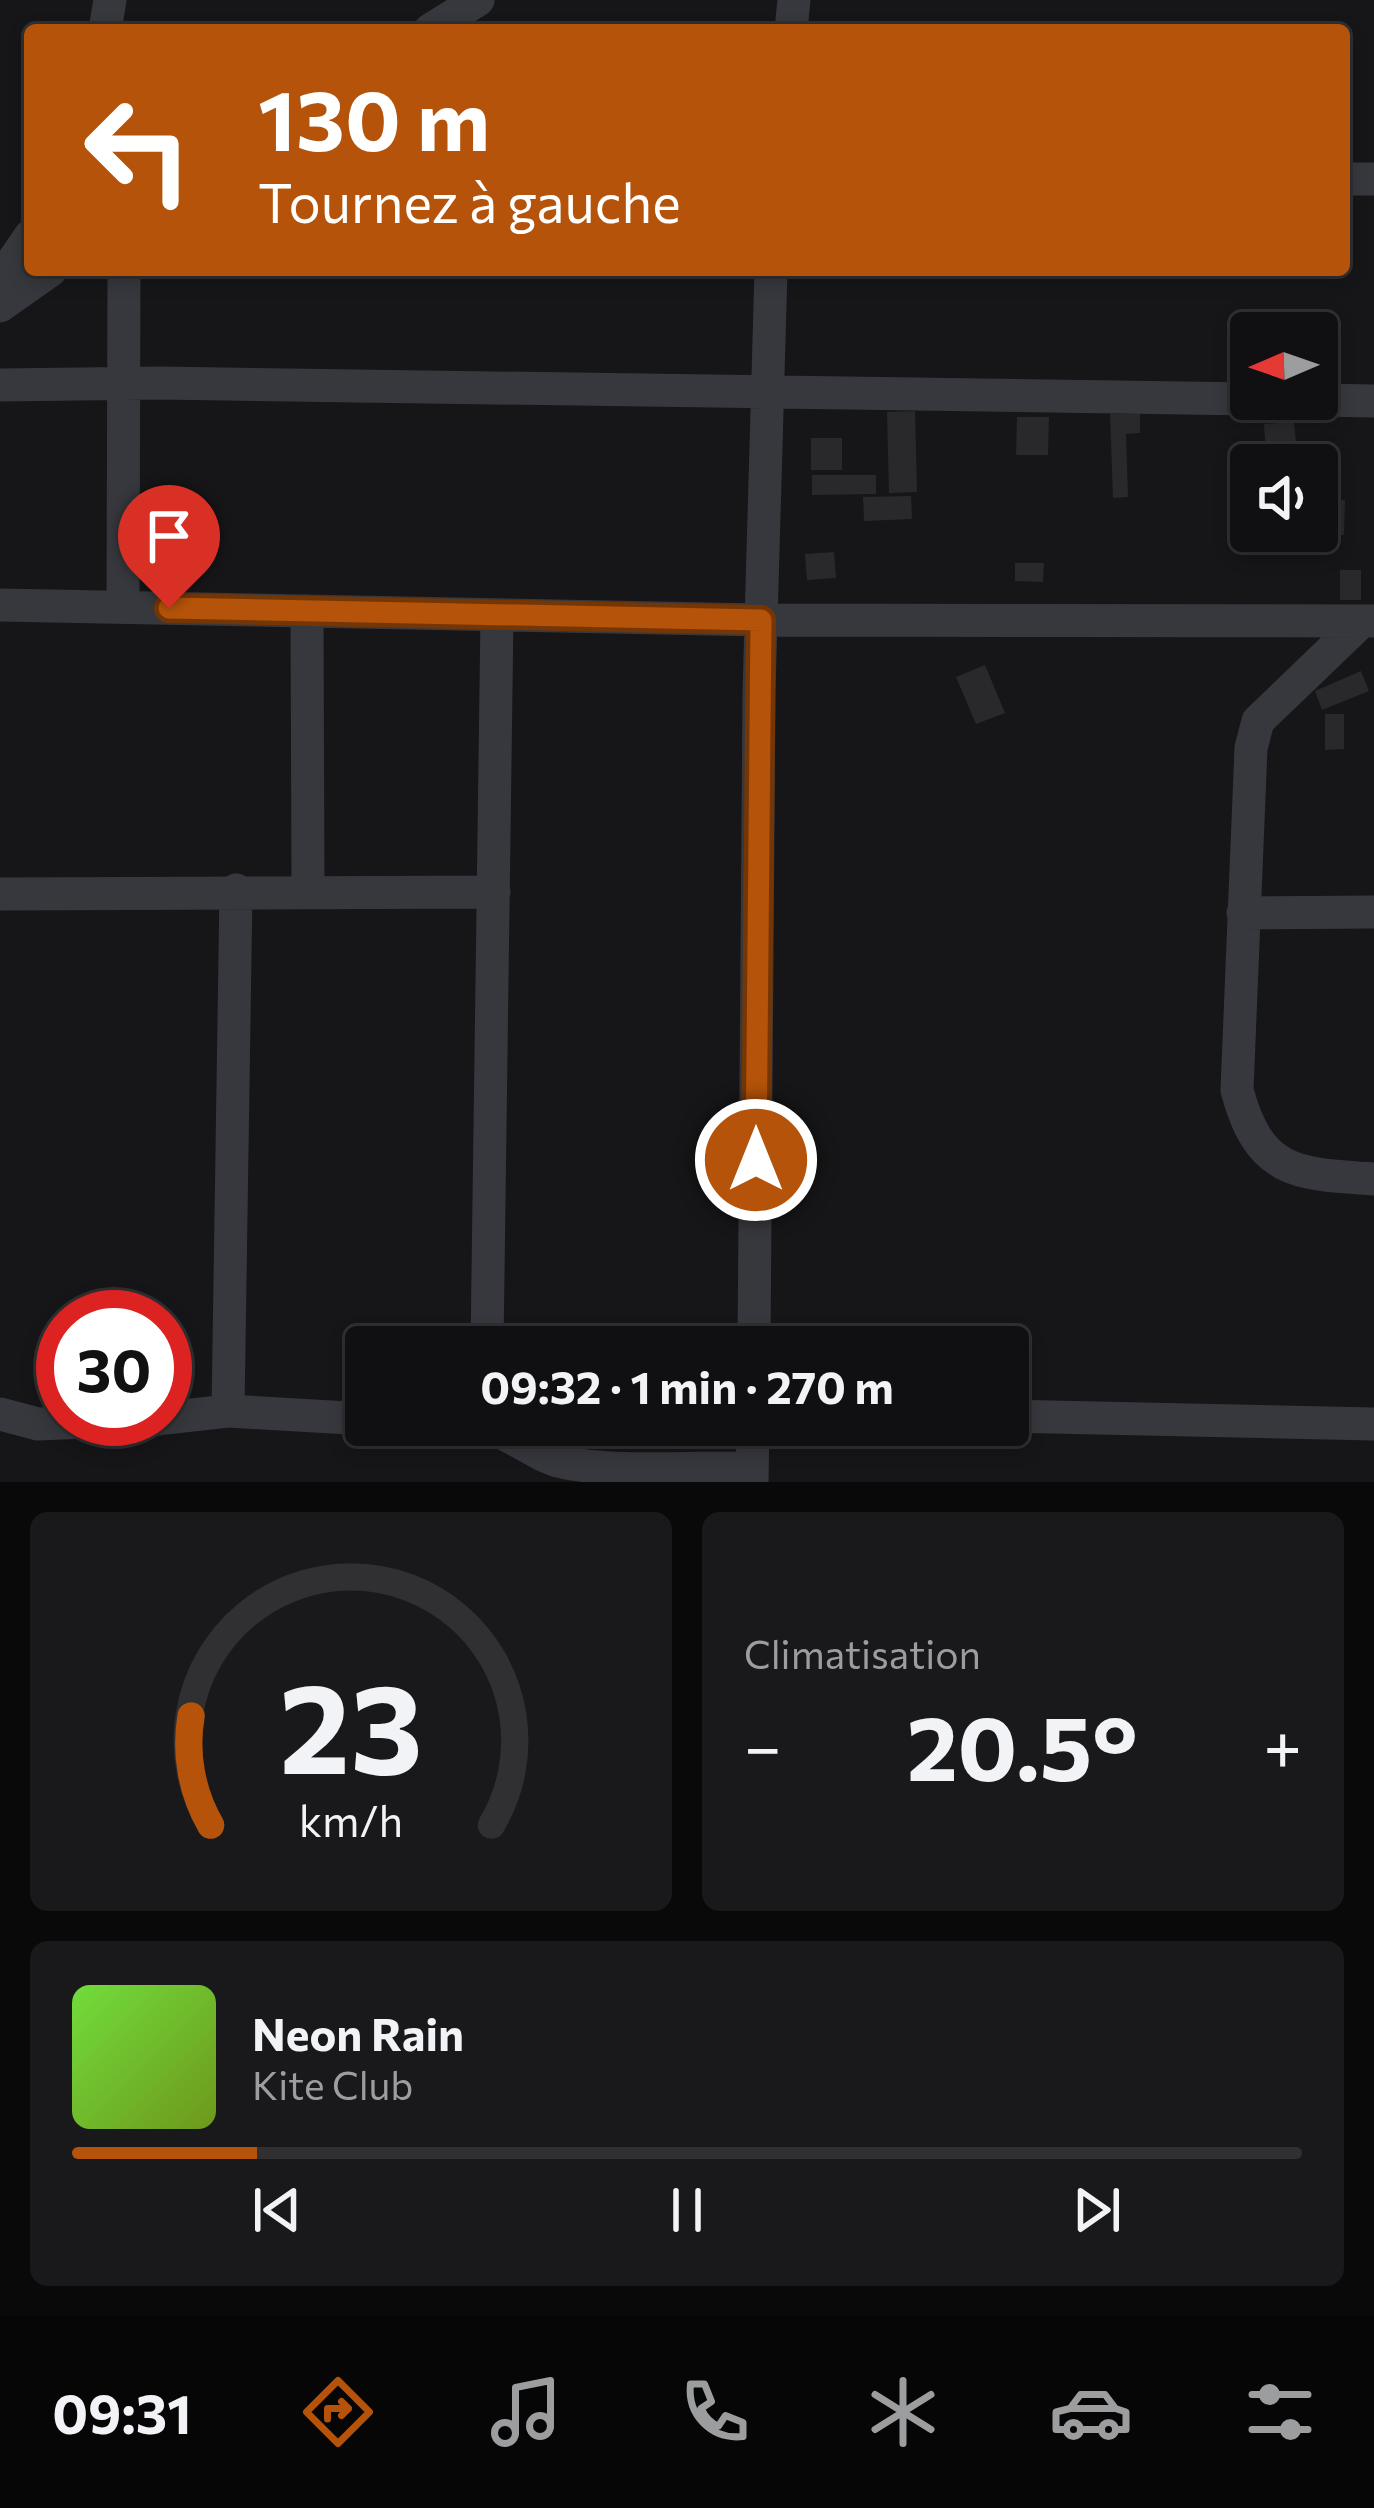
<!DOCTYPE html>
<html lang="fr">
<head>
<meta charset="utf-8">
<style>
  :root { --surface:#101012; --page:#19191b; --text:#f1f3f6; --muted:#9c9d9f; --line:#303032; --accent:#b45309 }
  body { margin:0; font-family:Commissioner,sans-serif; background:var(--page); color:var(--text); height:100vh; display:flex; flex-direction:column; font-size:45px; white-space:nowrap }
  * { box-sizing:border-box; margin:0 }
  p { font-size:39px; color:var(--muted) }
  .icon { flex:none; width:66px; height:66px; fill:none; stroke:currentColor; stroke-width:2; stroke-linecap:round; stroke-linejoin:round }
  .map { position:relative; height:1482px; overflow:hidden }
  .details { display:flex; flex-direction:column; gap:30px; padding:30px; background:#09090a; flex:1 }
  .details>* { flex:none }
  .hud { position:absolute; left:24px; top:24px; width:1326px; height:252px; border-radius:12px; box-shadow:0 6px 18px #0003,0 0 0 3px var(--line); background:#b45309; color:#fff; overflow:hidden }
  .needle { width:78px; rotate:268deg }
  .controls { position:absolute; left:1230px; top:312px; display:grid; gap:24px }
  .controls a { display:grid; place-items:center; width:108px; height:108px; border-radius:12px; background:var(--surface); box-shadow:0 6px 18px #0003,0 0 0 3px var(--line); font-size:60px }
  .speed { position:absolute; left:36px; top:1290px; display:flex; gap:24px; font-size:60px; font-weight:700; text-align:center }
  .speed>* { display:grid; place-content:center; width:156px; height:156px; border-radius:50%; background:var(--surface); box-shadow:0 6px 18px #0003,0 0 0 3px var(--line); line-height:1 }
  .speed .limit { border:18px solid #d22; background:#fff; color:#111 }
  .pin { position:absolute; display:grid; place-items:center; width:102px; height:102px; color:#fff; margin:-123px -51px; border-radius:50% 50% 50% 0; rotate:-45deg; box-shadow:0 0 12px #0007 }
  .pin .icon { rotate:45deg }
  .me { position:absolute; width:132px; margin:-66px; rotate:0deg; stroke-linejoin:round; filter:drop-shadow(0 0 9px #0008) }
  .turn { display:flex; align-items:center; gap:42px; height:252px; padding:0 36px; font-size:54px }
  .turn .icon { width:156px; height:156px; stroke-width:2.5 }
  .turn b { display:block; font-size:84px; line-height:102px }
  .big { font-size:90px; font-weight:700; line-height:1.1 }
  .details .tile { flex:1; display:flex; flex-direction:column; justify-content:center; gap:18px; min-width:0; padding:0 42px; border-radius:18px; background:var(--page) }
  .details .dial { align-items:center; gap:0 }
  .dial svg { height:312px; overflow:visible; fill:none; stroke:var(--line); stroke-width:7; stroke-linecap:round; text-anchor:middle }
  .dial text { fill:var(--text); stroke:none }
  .song { display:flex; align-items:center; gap:36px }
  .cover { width:144px; height:144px; border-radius:18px; background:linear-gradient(135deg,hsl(100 70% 55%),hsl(80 70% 35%)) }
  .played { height:12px; border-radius:6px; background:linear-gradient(90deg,var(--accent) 15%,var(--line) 15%) }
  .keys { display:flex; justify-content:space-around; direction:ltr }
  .heat { display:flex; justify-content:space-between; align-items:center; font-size:66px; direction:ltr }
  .details .tiles { flex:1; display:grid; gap:30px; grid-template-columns:1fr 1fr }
  .tile:last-child { grid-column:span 2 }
  .trip { position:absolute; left:345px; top:1326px; width:684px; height:120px; border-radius:12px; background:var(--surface); box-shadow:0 6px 18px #0003,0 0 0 3px var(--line); font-weight:700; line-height:120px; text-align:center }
  .tabs { display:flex; height:192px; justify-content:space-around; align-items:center; background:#060607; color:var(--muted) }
  .tabs .icon { width:84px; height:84px }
  .tabs .selected { color:var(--accent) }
  .tabs b { font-size:54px; color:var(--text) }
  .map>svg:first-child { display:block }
  .building { fill:#29292c }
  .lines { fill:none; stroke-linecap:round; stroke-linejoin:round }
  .street { stroke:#37383d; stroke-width:33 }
  .route-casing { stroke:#753606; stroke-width:30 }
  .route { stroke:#b45309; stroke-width:21 }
</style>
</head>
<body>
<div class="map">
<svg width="1374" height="1482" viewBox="0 0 1374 1482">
  <rect width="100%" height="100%" fill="#161618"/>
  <path class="building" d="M 915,411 L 917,492 L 889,493 L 887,412 Z
    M 1110,414 L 1140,414 L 1140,433 L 1126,434 L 1128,497 L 1113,498 Z
    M 1017,417 L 1049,417 L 1048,455 L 1016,455 Z
    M 1294,422 L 1297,452 L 1266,455 L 1264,424 Z
    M 811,438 L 842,438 L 842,470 L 811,470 Z
    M 812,475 L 876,475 L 876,494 L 812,495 Z
    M 911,496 L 912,519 L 864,521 L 863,497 Z
    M 1317,500 L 1345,500 L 1344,535 L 1317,534 Z
    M 1259,531 L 1293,531 L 1293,535 L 1279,535 L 1279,544 L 1260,545 Z
    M 834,552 L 836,578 L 807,580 L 805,554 Z
    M 1015,563 L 1044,563 L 1043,582 L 1015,581 Z
    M 1340,570 L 1361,570 L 1361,600 L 1340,600 Z
    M 985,665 L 1005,713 L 976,724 L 956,677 Z
    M 1361,671 L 1369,691 L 1322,710 L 1315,691 Z
    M 1325,714 L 1344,714 L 1344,749 L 1325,750 Z"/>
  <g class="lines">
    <path class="street" d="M 105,30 L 110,0
      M 430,30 L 478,0
      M 791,30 L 794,0
      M 1344,179 L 1374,179
      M 0,280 L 30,236
      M 0,306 L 51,270
      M 0,385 L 160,383 L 1251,399
      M 1258,399 L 1374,401
      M 0,605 L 761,620 L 1374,621
      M 123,607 L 124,270
      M 307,611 L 308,890
      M 1362,621 L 1258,721 L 1251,748 L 1237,1090 C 1259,1174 1297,1174 1374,1179
      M 0,894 L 494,892
      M 1243,913 L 1374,912
      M 487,1347 L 497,615
      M 754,1347 L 759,692 L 771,270
      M 228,1411 L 236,890
      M 0,1414 L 38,1424 L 159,1419
      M 1008,1416 L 1374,1424
      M 165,1418 L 228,1411 L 366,1419
      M 475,1425 C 505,1427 532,1455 562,1462 C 609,1473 700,1467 752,1468
      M 752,1482 L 753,1425"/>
  </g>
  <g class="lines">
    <g class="route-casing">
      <path id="route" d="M 169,608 L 761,620 L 756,1160"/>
    </g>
    <use href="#route" class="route"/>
  </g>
</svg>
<div class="controls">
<a><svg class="needle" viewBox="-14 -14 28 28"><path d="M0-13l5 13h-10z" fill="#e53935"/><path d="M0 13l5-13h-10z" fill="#9c9d9f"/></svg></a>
<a><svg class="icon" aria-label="sound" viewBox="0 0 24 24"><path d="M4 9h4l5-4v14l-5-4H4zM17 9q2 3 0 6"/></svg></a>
</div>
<div class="speed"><div class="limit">30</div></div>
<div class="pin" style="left:169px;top:608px;background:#d93025"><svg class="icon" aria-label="arrive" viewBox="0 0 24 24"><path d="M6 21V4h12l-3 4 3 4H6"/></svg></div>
<svg class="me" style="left:756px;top:1160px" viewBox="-20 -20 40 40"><circle r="17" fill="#b45309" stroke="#fff" stroke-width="3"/><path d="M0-11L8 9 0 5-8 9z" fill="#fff"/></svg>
<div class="trip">09:32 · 1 min · 270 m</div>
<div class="hud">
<div class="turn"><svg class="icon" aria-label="left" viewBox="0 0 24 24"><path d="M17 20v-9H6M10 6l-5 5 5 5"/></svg><div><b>130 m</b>Tournez à gauche</div></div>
</div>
</div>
<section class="details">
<div class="tiles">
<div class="tile dial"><svg viewBox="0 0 100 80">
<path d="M14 69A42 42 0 1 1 86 69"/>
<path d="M14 69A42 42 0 0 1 9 41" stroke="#b45309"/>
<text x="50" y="56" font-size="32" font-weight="700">23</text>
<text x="50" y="72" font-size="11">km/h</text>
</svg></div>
<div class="tile"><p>Climatisation</p>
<div class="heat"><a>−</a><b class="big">20.5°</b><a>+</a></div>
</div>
<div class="tile">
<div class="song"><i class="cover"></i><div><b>Neon Rain</b><p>Kite Club</p></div></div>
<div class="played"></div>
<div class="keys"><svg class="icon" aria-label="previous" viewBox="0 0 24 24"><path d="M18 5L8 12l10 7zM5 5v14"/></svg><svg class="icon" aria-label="pause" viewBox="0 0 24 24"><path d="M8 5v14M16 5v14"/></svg><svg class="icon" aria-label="next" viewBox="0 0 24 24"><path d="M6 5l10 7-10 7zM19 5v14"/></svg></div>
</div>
</div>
</section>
<nav class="tabs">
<b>09:31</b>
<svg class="icon selected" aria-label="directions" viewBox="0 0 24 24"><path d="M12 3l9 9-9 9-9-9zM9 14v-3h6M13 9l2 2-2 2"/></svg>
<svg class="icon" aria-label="music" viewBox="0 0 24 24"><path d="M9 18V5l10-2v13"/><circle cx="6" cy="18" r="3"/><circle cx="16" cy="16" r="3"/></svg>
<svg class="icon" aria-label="phone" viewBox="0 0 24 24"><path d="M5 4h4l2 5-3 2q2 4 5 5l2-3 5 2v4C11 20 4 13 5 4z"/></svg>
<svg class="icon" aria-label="climate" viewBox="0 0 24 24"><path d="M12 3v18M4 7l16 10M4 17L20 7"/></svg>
<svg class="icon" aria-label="car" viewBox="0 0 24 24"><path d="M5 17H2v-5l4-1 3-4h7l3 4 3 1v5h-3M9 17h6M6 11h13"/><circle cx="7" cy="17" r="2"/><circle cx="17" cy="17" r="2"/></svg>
<svg class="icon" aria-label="filters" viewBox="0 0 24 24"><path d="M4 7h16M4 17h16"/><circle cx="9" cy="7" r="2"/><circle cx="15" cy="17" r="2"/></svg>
</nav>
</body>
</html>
